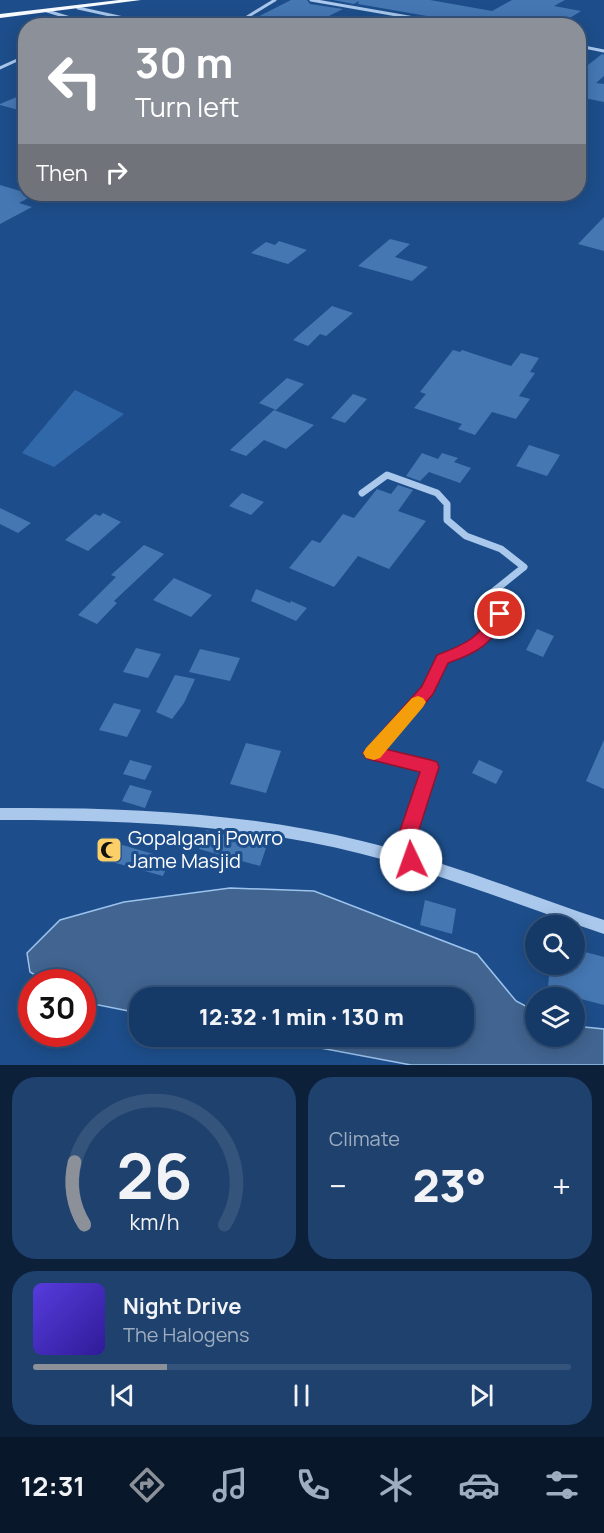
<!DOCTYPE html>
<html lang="en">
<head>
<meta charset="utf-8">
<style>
  :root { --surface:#163a68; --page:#1f416e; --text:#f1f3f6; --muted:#9eadc0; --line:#35547c; --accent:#8c9099 }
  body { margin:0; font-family:Manrope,sans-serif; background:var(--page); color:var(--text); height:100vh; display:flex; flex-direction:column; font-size:22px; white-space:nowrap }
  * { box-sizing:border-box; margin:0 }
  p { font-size:20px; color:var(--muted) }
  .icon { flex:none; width:33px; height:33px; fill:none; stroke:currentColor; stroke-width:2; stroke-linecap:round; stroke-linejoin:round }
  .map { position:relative; height:1065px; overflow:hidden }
  .panel { display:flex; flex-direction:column; gap:12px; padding:12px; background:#0c2039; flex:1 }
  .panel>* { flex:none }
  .guide { position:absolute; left:18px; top:18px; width:568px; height:183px; border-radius:24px; box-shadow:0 3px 15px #0003,0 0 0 2px var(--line); background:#8c9099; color:#fff; overflow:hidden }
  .controls { position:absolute; left:525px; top:915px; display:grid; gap:12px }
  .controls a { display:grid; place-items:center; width:60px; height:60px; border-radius:50%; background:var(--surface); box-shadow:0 3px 15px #0003,0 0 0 2px var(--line); font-size:30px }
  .speed { position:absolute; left:18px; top:969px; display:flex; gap:12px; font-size:30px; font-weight:700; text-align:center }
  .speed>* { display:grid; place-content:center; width:78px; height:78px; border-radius:50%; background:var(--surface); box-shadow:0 3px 15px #0003,0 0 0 2px var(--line); line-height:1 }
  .speed .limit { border:9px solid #d22; background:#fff; color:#111 }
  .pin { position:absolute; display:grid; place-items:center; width:51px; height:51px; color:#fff; margin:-26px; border:3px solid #fff; border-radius:50%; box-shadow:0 2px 6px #0007 }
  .me { position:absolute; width:66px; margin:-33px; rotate:357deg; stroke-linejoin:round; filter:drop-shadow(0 0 4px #0008) }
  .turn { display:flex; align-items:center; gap:21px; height:126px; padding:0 18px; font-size:27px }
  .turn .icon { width:78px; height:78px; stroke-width:2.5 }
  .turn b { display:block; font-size:42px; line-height:51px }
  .then { display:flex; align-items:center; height:57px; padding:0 18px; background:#0003; gap:12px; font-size:22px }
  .big { font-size:45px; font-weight:800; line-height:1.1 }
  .panel .tile { flex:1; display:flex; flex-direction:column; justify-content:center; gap:9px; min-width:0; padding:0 21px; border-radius:24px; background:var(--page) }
  .panel .dial { align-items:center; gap:0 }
  .dial svg { height:156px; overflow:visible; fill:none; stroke:var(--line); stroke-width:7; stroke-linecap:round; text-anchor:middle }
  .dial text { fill:var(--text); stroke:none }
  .song { display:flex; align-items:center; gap:18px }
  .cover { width:72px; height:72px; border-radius:9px; background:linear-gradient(135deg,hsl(250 70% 55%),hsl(250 70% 35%)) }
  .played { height:6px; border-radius:3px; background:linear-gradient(90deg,var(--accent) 25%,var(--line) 25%) }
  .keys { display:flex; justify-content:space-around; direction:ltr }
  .heat { display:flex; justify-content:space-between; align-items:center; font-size:33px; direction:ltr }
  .panel .tiles { flex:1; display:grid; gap:12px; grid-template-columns:1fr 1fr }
  .tile:last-child { grid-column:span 2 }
  .trip { position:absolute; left:129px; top:987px; width:345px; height:60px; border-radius:24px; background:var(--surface); box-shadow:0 3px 15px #0003,0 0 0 2px var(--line); font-weight:800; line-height:60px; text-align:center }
  .menu { display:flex; height:96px; justify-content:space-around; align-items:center; background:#09172a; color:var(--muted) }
  .menu .icon { width:42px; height:42px }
  .menu .selected { color:var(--accent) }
  .menu b { font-size:27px; color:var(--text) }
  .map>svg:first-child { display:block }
  .green { fill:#3068a9 }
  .water { fill:#416490; stroke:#9cc3ee; stroke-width:1.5 }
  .building { fill:#4577b3 }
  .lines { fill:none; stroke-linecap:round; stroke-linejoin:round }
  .minor-far2 { stroke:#a9c8ec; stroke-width:3 }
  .minor-far1 { stroke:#a9c8ec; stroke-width:7 }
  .minor { stroke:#a9c8ec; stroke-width:8 }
  .tertiary { fill:#a9c8ec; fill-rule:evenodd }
  .trunk { fill:#f7faff; fill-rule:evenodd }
  .route { fill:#e11d48; stroke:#92132f; stroke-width:1.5 }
  .slow { fill:#f59e0b }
  .labels { text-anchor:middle; stroke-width:6; stroke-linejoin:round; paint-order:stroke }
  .near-poi-label { font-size:20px; fill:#fff; stroke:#1d4e8b; text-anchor:start }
</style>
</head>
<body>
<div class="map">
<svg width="604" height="1065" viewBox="0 0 604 1065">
  <rect width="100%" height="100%" fill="#1d4e8b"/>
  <path class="green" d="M 75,390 L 124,414 L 54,467 L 22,453 Z"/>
  <path class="water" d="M 230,888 L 314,891 L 477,954 L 516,1001 L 535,1011 L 536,1036 L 574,1036 L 575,1026 L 604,1029 L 604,1065 L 411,1065 L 262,1037 L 464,1036 L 464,998 L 140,998 L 139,1013 L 83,1002 L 82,982 L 47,982 L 30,972 L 27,953 L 60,920 L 124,902 Z"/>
  <path class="building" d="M 291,0 L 307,0 L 310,4 L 343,9 L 313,24 L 297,21 L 288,26 L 240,26 Z
    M 333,0 L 430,0 L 492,11 L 512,0 L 565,0 L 554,6 L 581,11 L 557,26 L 464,26 L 461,22 L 358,4 L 359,1 L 354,4 Z
    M 602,54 L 604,55 L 604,76 L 596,83 L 604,84 L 604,102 L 579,97 L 579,72 Z
    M 26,93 L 26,112 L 0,105 L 0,104 Z
    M 0,185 L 34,195 L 19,203 L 32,207 L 0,224 Z
    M 604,217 L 604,251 L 578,244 Z
    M 390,239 L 410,244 L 395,257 L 428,267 L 412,281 L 358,266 Z
    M 279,241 L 307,250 L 288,264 L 251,253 L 266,242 L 275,245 Z
    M 332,306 L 353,313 L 326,336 L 320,334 L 308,346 L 293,340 Z
    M 453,350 L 460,352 L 462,350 L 511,366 L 521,353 L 539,358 L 530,372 L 535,373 L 519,396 L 530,399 L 516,419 L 492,412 L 475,435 L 458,429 L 462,424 L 414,408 L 426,394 L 420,392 Z
    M 287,378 L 304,384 L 276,410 L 259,403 Z
    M 353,394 L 367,399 L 345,423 L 331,418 Z
    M 274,410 L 314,425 L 286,449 L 264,440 L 246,456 L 230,450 Z
    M 529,445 L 560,455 L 547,476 L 516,466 Z
    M 422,453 L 438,459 L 442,453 L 458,458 L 454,462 L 471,468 L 460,483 L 429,472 L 420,481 L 406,476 Z
    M 398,485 L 413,490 L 398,511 L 426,521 L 389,569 L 358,556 L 334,587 L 289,568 L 312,540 L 320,543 L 343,514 L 354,518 L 377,489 L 391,494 Z
    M 242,493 L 264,502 L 251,515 L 229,506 Z
    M 0,508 L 31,523 L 18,533 L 0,524 Z
    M 103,513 L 121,522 L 88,551 L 65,540 L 95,514 L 100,516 Z
    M 144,545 L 164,554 L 114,601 L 117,603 L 97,624 L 78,615 L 116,577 L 111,575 Z
    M 174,578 L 212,595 L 191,617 L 153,600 Z
    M 256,589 L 290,603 L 291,601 L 307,608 L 296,621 L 251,601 Z
    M 537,629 L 554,636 L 543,657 L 526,650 Z
    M 136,648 L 161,654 L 148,678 L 123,672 Z
    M 200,649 L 240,658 L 230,681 L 189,672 Z
    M 175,675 L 195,679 L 184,703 L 172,719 L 156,712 Z
    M 114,703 L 141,710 L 127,737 L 99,730 Z
    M 604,740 L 604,789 L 586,781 Z
    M 246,743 L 281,751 L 266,793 L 230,784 Z
    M 130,760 L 152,766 L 145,780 L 123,774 Z
    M 479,760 L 503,771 L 496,784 L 472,773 Z
    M 130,785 L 152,791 L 145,808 L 122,801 Z
    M 206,830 L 267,845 L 260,866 L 199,849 Z
    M 109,841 L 170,859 L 163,876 L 101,859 Z
    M 425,900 L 456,909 L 452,934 L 420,925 Z
    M 574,949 L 604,957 L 604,1005 L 577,998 L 547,998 L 550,964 L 574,964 Z"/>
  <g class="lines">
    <path class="minor-far2" d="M 311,0 L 460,26
      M 78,8 L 137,21 L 138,24 L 144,26
      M 47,11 L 90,24 L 86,26
      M 239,22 L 275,0
      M 579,46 L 604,51
      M 0,68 L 26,56"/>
    <path class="minor-far1" d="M 362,493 L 387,475 L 437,493 L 447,504 L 447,520 L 466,536 L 501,549 L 524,567 L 484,599 L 500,614 C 485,638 468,649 442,659 L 428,690 L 392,731"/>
    <path class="minor" d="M 393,729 L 372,753 L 431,767 L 407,839 L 411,860"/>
    <path class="tertiary" d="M 0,808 C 121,807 244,812 362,841 C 445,861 523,893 604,920 L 604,934 C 523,907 445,875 362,854 C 244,824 121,820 0,820 Z"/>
    <path class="trunk" d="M 119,0 L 141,0 L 0,18 L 0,14 Z"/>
  </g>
  <path class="route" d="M 500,609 L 505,611 L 508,614 C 491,644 480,652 448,663 L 433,694 L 385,749 L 431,760 L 437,762 L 439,767 L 416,839 L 420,860 L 417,866 L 411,868 L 404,866 L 397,839 L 420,772 L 372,760 L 366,758 L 363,753 L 422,686 L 437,655 C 467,644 478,638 495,611 Z"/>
  <path class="slow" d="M 418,696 L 423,698 L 426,702 L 423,707 L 380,758 L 374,760 L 366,758 L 363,753 L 366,748 L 412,698 Z"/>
  <defs>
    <g id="mosque-square" transform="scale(1.35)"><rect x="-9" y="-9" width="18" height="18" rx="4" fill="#fccf68" stroke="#1d4e8b"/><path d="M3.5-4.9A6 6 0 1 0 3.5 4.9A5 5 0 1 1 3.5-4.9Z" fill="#111"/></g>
  </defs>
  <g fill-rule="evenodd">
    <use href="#mosque-square" x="109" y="850"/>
  </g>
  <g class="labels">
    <g class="near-poi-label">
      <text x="128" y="845">Gopalganj Powro<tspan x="128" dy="23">Jame Masjid</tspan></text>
    </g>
  </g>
</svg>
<div class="controls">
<a><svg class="icon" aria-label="search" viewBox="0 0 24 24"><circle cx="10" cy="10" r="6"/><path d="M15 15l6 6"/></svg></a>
<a><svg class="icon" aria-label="layers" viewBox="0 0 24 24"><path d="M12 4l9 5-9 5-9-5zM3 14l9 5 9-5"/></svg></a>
</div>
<div class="speed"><div class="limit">30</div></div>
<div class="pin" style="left:500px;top:614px;background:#d93025"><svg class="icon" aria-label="arrive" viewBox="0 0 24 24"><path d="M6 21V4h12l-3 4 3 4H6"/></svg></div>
<svg class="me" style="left:411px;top:860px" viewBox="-20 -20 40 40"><circle r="19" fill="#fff"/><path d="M0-13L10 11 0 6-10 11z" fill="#e11d48"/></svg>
<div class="trip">12:32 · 1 min · 130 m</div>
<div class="guide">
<div class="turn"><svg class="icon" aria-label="left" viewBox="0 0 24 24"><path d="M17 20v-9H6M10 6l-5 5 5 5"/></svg><div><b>30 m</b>Turn left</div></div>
<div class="then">Then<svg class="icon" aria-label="right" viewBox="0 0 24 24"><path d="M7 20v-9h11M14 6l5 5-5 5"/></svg></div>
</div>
</div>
<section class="panel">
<div class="tiles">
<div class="tile dial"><svg viewBox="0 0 100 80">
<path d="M14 69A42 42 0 1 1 86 69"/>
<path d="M14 69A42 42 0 0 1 9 37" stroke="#8c9099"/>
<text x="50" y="56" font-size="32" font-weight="700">26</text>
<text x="50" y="72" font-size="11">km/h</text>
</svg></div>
<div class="tile"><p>Climate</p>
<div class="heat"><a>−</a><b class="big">23°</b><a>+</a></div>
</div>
<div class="tile">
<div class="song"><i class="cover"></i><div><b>Night Drive</b><p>The Halogens</p></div></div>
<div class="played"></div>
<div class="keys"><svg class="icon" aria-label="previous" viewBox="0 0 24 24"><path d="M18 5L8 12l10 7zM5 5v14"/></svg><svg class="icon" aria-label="pause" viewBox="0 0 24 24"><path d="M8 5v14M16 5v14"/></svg><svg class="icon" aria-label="next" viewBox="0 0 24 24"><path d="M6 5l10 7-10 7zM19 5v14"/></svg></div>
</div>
</div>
</section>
<nav class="menu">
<b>12:31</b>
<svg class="icon selected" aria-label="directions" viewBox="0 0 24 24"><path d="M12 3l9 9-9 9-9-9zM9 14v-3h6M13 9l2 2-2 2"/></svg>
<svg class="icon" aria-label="music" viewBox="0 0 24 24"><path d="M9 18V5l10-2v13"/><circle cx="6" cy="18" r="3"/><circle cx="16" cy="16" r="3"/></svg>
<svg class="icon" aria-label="phone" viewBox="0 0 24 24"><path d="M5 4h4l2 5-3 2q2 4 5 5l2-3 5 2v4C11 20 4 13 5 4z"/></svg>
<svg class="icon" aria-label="climate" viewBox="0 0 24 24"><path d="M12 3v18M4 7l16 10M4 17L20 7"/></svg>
<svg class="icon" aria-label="car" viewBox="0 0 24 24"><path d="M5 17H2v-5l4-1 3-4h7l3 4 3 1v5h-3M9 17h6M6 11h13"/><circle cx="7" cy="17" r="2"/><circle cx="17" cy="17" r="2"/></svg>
<svg class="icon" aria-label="filters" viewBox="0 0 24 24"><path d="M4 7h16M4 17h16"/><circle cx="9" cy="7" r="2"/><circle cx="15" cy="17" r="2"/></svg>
</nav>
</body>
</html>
